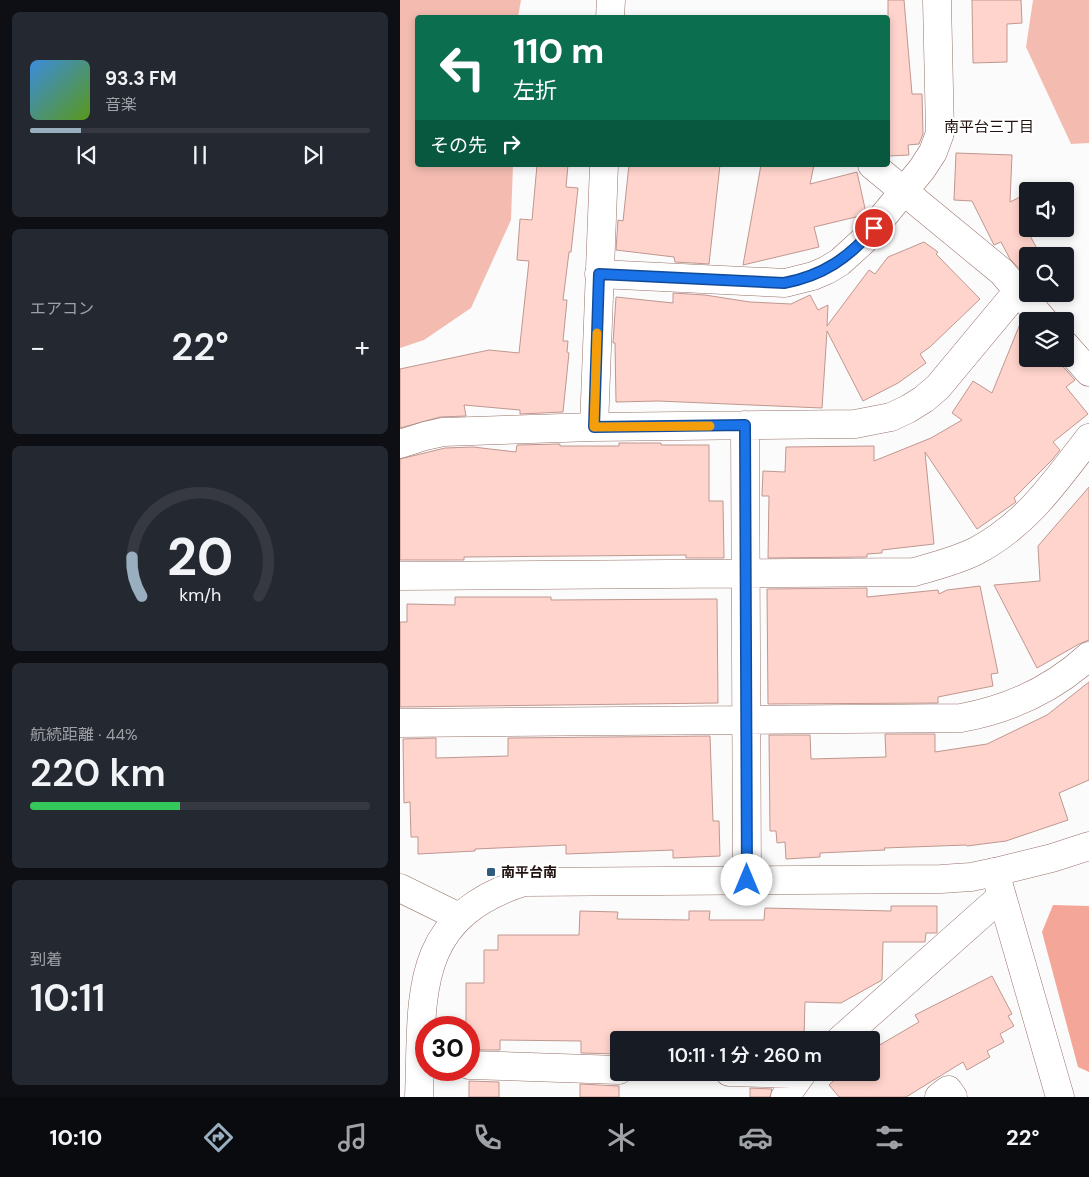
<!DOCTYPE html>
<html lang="ja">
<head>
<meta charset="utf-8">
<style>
  :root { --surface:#171b24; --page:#242831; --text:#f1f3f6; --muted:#9ea1a6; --line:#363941; --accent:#99afbf }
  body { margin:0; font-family:"DM Sans","Noto Sans JP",sans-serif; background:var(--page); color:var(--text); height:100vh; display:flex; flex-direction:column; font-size:19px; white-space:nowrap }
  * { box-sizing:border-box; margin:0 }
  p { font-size:16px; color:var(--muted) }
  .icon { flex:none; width:28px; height:28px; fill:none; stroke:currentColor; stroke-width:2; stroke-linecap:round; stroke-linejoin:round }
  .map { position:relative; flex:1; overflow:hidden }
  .drawer { display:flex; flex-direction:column; gap:12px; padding:12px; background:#0d0f14; width:400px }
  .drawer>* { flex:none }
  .top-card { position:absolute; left:15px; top:15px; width:475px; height:152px; border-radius:5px; box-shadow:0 2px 8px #0003; background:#0b6e4f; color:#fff; overflow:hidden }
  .buttons { position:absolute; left:619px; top:182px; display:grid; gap:10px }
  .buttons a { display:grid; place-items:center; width:55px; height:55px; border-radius:5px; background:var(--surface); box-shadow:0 2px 8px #0003; font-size:25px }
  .speed { position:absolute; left:15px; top:1016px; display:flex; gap:10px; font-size:25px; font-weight:700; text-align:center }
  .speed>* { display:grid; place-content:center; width:65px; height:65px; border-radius:50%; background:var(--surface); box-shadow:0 2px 8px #0003; line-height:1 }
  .speed .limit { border:8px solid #d22; background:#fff; color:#111 }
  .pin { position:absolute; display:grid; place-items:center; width:42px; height:42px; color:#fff; margin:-21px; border:2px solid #fff; border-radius:50%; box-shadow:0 1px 5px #0007 }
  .me { position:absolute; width:55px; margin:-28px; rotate:0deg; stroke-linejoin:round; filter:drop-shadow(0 0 4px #0008) }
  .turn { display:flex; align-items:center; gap:18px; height:105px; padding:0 15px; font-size:22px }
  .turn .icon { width:65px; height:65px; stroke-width:2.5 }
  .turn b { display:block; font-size:35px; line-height:42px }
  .then { display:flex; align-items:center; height:48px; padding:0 15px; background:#0003; gap:10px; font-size:19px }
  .big { font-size:38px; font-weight:600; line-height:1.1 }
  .drawer .card { flex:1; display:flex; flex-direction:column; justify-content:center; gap:8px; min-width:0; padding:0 18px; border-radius:8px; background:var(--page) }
  .drawer .dial { align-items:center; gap:0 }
  .dial svg { height:130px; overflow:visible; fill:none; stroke:var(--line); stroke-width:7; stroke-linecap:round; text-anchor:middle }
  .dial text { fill:var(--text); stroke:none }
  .song { display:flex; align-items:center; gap:15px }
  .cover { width:60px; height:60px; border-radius:8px; background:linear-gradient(135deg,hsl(210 70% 55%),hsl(90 70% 35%)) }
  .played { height:5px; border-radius:2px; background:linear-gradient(90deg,var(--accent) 15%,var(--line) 15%) }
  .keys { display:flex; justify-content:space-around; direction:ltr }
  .heat { display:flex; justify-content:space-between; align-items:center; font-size:28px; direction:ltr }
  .charge { height:8px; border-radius:4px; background:linear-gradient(90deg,#34c759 44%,var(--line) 0) }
  .trip { position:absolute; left:210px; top:1031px; width:270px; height:50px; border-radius:5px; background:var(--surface); box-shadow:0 2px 8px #0003; font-weight:600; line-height:50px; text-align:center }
  .tabs { display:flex; height:80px; justify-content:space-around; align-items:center; background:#090b0e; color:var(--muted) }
  .tabs .icon { width:35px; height:35px }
  .tabs .on { color:var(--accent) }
  .tabs b { font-size:22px; color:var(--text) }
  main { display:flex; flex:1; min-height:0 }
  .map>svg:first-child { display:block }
  .green { fill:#f4bcb1 }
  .water { fill:#f4a698 }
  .building { fill:#ffd4cc; stroke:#bf978f }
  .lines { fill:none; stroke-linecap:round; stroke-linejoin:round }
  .minor-casing { stroke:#97716a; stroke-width:29 }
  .tertiary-casing { stroke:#97716a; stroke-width:29 }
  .minor { stroke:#fff; stroke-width:28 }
  .tertiary { stroke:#fff; stroke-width:28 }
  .route-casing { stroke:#114b97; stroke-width:12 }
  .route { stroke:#1a73e8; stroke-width:9 }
  .slow { stroke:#f59e0b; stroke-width:9 }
  .poi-dot { fill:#2e5b7b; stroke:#fff; stroke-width:2 }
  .labels { text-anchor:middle; stroke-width:4.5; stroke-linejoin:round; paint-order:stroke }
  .poi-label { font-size:14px; font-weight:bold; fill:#211310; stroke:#fff; text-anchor:start }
  .neighbourhood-label { font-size:15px; fill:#211310; stroke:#fff }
</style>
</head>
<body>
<main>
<section class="drawer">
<div class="card">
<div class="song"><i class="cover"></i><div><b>93.3 FM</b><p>音楽</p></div></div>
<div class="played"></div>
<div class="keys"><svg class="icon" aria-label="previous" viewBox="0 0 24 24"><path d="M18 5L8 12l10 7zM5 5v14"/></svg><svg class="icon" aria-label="pause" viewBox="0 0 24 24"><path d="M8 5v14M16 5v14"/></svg><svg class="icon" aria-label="next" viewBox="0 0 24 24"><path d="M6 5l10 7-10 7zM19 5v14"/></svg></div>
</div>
<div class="card"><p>エアコン</p>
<div class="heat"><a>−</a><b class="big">22°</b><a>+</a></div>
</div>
<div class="card dial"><svg viewBox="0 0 100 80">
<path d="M14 69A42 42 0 1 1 86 69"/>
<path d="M14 69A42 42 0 0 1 8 45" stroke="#99afbf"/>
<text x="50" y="56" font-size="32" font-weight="700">20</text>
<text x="50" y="72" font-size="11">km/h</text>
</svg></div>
<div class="card"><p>航続距離 · 44%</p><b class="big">220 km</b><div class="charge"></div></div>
<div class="card"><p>到着</p><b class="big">10:11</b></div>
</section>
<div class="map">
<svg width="689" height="1097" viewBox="0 0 689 1097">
  <rect width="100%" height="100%" fill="#fbfbfb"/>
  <path class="green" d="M 0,0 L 121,0 L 118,17 L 18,18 L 18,165 L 113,165 L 111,220 L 71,308 L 24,340 L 0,348 Z
    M 633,0 L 689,0 L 689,143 L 671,144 L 626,47 Z"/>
  <path class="water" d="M 653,905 L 689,906 L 689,1072 L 678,1067 L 642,932 Z"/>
  <path class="building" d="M 488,0 L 504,0 L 512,94 L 522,94 L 523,134 L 519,144 L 508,145 L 509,155 L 488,156 Z
    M 572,0 L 621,0 L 622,23 L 607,24 L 607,62 L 573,63 Z
    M 556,153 L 612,155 L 610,202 L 628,193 L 628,232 L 641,256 L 628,256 L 628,278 L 610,259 L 601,242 L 594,245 L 572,201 L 554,200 Z
    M 137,165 L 168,165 L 166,187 L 178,188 L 171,252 L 169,252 L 163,300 L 167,300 L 163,341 L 168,341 L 167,352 L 169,353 L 163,412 L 120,414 L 120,410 L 64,405 L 66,416 L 40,417 L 0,428 L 0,369 L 89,350 L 119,353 L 129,261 L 117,260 L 120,219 L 132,220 Z
    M 229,165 L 320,165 L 309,264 L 275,262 L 274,257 L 216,250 L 218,220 L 223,221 Z
    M 361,165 L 414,165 L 410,184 L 457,172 L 466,213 L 464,215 L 414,227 L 419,247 L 343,265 Z
    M 524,242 L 538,252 L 536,254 L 580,299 L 530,347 L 520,354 L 526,363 L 498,383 L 463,401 L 427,331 L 422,408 L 258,401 L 216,402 L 215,343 L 213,343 L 216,297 L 273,303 L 273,293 L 305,295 L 350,302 L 391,304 L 410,295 L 418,310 L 428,305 L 427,326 L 469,270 L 475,274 L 488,257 Z
    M 622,319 L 628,326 L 628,359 L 656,359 L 675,380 L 666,387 L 688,414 L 653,442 L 660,450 L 652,460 L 614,498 L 616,502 L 577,529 L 525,452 L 534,544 L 482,550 L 482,553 L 467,554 L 467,557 L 368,558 L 369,496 L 362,496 L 363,471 L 385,472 L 386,447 L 474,446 L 474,461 L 531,438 L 562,420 L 552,413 L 573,381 L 592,393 Z
    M 219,443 L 261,443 L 261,445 L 309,445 L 309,501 L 323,501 L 324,558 L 286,558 L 286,555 L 64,557 L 64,560 L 0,560 L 0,459 L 45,448 L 73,447 L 116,452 L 117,445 L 160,444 L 160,446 L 219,446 Z
    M 689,487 L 689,640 L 679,644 L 637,668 L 594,585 L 640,581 L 638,546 Z
    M 580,586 L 598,673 L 591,674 L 593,686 L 538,697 L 538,703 L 368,704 L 367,589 L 467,588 L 467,597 L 538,590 L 539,594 L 547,590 Z
    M 55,597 L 151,597 L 151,600 L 317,599 L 318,703 L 0,707 L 0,622 L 7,622 L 7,604 L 55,605 Z
    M 689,682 L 689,780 L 659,793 L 668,820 L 606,841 L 567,846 L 566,845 L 484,848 L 485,850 L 420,853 L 420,857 L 386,859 L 385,842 L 377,843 L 376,831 L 370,831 L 369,735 L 410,735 L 411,759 L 486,757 L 485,734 L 535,734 L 535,752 L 587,744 L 647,715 Z
    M 310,736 L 313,821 L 319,821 L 320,856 L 273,858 L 273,850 L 166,854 L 166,845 L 75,849 L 75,851 L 18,854 L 18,837 L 11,837 L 10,802 L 4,803 L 3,739 L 36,738 L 36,758 L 108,756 L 108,738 Z
    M 491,906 L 537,906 L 537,933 L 526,933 L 525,942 L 483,942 L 482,980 L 441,1003 L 405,1002 L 404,1036 L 374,1036 L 374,1040 L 219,1040 L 219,1054 L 181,1053 L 181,1041 L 100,1040 L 100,1050 L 69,1050 L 69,1028 L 66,1028 L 66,983 L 84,983 L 84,950 L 98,950 L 98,935 L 179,935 L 180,911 L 218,912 L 217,919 L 289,920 L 289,911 L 310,911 L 309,920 L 364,920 L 365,908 L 491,911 Z
    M 592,976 L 612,1014 L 608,1016 L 614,1026 L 600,1034 L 604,1042 L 587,1051 L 590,1057 L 567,1070 L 563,1062 L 506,1097 L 439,1097 L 429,1085 L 443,1072 L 471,1072 L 471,1050 L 519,1022 L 515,1015 Z
    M 69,1081 L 99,1082 L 99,1097 L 69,1097 Z
    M 180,1084 L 219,1086 L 219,1097 L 180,1097 Z
    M 350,1088 L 372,1089 L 370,1097 L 350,1097 Z"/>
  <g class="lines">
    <g class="minor-casing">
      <path id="minor" d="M 210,18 L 211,0
        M 472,165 L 602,272 L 644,321
        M 199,274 L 385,283 L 413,276 L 427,270 L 440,262 L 463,241 L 522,169 L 533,152 L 540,133 L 537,0
        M 665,345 L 689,372
        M 345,425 L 347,880
        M 194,427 L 204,165
        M 0,444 L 25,436 L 43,432 L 194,427 L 455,424 L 491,417 L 508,409 L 524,399 L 538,387 L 617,292
        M 0,576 L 514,572 C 535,566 556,561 576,551 C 627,524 655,482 689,438
        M 0,723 L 561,718 C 610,709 652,690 689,656
        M 595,872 L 660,1097
        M 0,888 L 59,917
        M 440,1040 L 602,896
        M 69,1065 L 219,1070
        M 329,1072 L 401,1074
        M 385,1097 L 403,1072
        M 539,1097 L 548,1090 L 553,1097"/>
    </g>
    <g class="tertiary-casing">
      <path id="tertiary" d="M 19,1097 C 23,998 10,918 124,882 L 541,879 L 571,877 L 595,872 L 652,858 L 689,846"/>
    </g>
    <use href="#minor" class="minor"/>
    <use href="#tertiary" class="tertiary"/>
  </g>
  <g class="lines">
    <g class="route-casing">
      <path id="route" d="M 347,880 L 345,425 L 194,427 L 199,274 L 384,283 C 422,276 449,258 474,228"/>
    </g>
    <use href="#route" class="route"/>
    <path class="slow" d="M 197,333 L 194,427 L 310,426"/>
  </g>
  <rect class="poi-dot" x="86" y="867" width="10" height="10" rx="2.5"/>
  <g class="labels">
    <g class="poi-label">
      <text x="101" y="877">南平台南</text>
    </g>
    <g class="neighbourhood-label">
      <text x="589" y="132">南平台三丁目</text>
    </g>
  </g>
</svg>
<div class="buttons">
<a><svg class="icon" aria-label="sound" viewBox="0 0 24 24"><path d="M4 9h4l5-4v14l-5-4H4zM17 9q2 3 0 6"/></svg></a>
<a><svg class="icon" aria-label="search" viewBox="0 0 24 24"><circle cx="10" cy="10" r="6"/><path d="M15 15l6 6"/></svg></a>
<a><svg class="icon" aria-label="layers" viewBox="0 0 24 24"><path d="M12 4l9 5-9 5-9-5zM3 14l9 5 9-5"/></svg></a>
</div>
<div class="speed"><div class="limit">30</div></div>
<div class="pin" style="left:474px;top:228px;background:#d93025"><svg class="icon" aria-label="arrive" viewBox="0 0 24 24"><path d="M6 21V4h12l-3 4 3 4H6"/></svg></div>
<svg class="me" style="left:347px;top:880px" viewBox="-20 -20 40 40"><circle r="19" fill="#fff"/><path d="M0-13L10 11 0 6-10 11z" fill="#1a73e8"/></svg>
<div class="trip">10:11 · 1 分 · 260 m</div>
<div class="top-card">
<div class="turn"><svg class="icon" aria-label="left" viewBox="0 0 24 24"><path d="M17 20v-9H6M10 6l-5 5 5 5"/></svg><div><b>110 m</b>左折</div></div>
<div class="then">その先<svg class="icon" aria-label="right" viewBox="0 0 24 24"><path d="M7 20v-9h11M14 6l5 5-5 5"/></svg></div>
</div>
</div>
</main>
<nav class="tabs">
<b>10:10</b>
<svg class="icon on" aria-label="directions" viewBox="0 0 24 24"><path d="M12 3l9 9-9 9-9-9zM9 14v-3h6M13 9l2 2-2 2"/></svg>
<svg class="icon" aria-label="music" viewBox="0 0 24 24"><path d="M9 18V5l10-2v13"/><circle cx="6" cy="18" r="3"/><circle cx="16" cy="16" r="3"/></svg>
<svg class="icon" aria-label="phone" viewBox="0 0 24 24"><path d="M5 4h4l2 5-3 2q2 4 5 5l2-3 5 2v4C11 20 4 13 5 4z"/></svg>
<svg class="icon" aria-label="climate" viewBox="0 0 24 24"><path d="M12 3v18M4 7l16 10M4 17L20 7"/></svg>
<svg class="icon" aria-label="car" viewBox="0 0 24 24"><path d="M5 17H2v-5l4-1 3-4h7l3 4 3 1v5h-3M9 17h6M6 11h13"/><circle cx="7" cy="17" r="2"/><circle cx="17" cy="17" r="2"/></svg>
<svg class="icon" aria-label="filters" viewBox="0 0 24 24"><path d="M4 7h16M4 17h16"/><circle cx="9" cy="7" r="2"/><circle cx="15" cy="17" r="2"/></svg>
<b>22°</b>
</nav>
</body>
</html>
